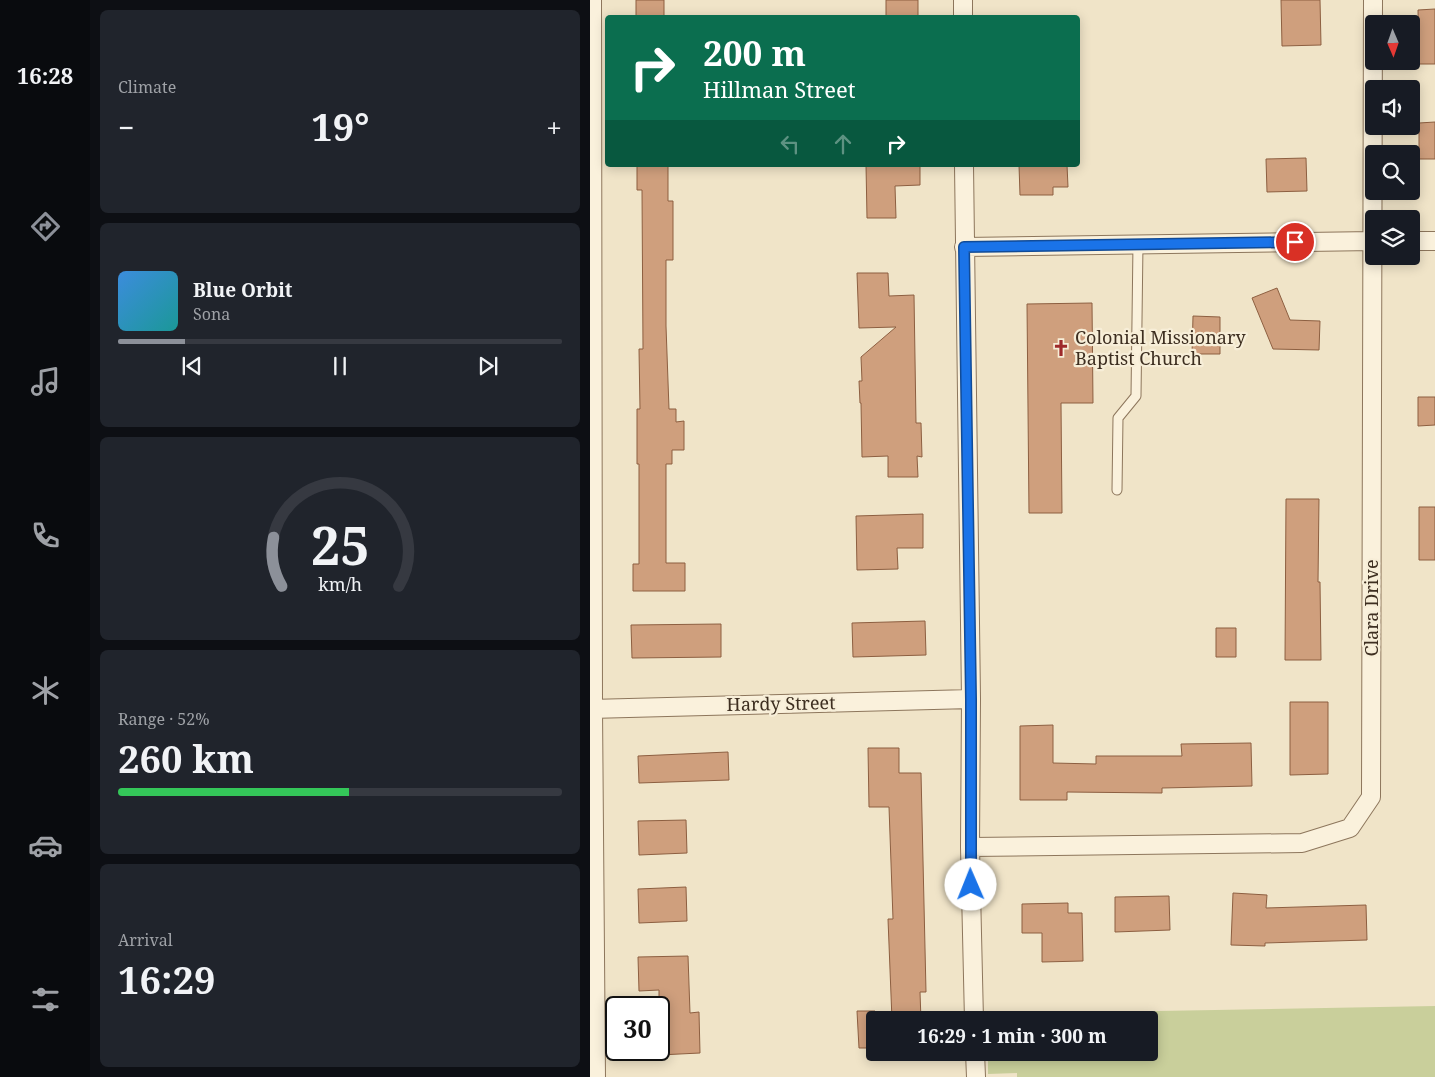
<!DOCTYPE html>
<html lang="en">
<head>
<meta charset="utf-8">
<style>
  :root { --surface:#171b24; --page:#20242c; --text:#f1f3f6; --muted:#9ea1a6; --line:#363941; --accent:#8c9099 }
  body { margin:0; font-family:"Noto Serif",serif; background:var(--page); color:var(--text); height:100vh; display:flex; flex-direction:column; font-size:19px; white-space:nowrap }
  * { box-sizing:border-box; margin:0 }
  p { font-size:16px; color:var(--muted) }
  .icon { flex:none; width:28px; height:28px; fill:none; stroke:currentColor; stroke-width:2; stroke-linecap:round; stroke-linejoin:round }
  .map { position:relative; flex:1; overflow:hidden }
  .side { display:flex; flex-direction:column; gap:10px; padding:10px; background:#0d0f14; width:500px }
  .side>* { flex:none }
  .hud { position:absolute; left:15px; top:15px; width:475px; height:152px; border-radius:5px; box-shadow:0 2px 12px #0003; background:#0b6e4f; color:#fff; overflow:hidden }
  .needle { width:32px; rotate:178deg }
  .fabs { position:absolute; left:775px; top:15px; display:grid; gap:10px }
  .fabs a { display:grid; place-items:center; width:55px; height:55px; border-radius:5px; background:var(--surface); box-shadow:0 2px 12px #0003; font-size:25px }
  .speed { position:absolute; left:15px; top:996px; display:flex; gap:10px; font-size:25px; font-weight:700; text-align:center }
  .speed>* { display:grid; place-content:center; width:65px; height:65px; border-radius:50%; background:var(--surface); box-shadow:0 2px 12px #0003; line-height:1 }
  .speed .limit { border:2px solid #111; border-radius:8px; background:#fff; color:#111 }
  .pin { position:absolute; display:grid; place-items:center; width:42px; height:42px; color:#fff; margin:-21px; border:2px solid #fff; border-radius:50%; box-shadow:0 1px 5px #0007 }
  .me { position:absolute; width:55px; margin:-28px; rotate:359deg; stroke-linejoin:round; filter:drop-shadow(0 0 4px #0008) }
  .turn { display:flex; align-items:center; gap:18px; height:105px; padding:0 15px; font-size:22px }
  .turn .icon { width:65px; height:65px; stroke-width:2.5 }
  .turn b { display:block; font-size:35px; line-height:42px }
  .lanes { display:flex; align-items:center; height:48px; padding:0 15px; background:#0003; justify-content:center; gap:25px; direction:ltr }
  .lanes .off { opacity:.35 }
  .big { font-size:38px; font-weight:700; line-height:1.1 }
  .side .widget { flex:1; display:flex; flex-direction:column; justify-content:center; gap:8px; min-width:0; padding:0 18px; border-radius:8px; background:var(--page) }
  .side .dial { align-items:center; gap:0 }
  .dial svg { height:130px; overflow:visible; fill:none; stroke:var(--line); stroke-width:7; stroke-linecap:round; text-anchor:middle }
  .dial text { fill:var(--text); stroke:none }
  .song { display:flex; align-items:center; gap:15px }
  .cover { width:60px; height:60px; border-radius:8px; background:linear-gradient(135deg,hsl(210 70% 55%),hsl(180 70% 35%)) }
  .played { height:5px; border-radius:2px; background:linear-gradient(90deg,var(--accent) 15%,var(--line) 15%) }
  .keys { display:flex; justify-content:space-around; direction:ltr }
  .heat { display:flex; justify-content:space-between; align-items:center; font-size:28px; direction:ltr }
  .charge { height:8px; border-radius:4px; background:linear-gradient(90deg,#34c759 52%,var(--line) 0) }
  .trip { position:absolute; left:276px; top:1011px; width:292px; height:50px; border-radius:5px; background:var(--surface); box-shadow:0 2px 12px #0003; font-weight:700; line-height:50px; text-align:center }
  main { display:flex; flex:1; min-height:0 }
  .tabs { display:flex; flex-direction:column; width:90px; justify-content:space-around; align-items:center; background:#090b0e; color:var(--muted) }
  .tabs .icon { width:35px; height:35px }
  .tabs .selected { color:var(--accent) }
  .tabs b { font-size:22px; color:var(--text) }
  .map>svg:first-child { display:block }
  .green { fill:#c9cf9b }
  .building { fill:#cf9f7d; stroke:#8d5f41 }
  .lines { fill:none; stroke-linecap:round; stroke-linejoin:round }
  .service-casing { stroke:#8d765c; stroke-width:11 }
  .minor-casing { stroke:#8d765c; stroke-width:20 }
  .service { stroke:#faf1dc; stroke-width:9 }
  .minor { stroke:#faf1dc; stroke-width:18 }
  .route-casing { stroke:#114b97; stroke-width:12 }
  .route { stroke:#1a73e8; stroke-width:9 }
  .labels { text-anchor:middle; stroke-width:4.5; stroke-linejoin:round; paint-order:stroke }
  .poi-label { font-size:18px; fill:#3d2e20; stroke:#f7eed8; text-anchor:start }
  .street-label { font-size:18px; fill:#3d2e20; stroke:#f7eed8 }
</style>
</head>
<body>
<main>
<nav class="tabs">
<b>16:28</b>
<svg class="icon selected" aria-label="directions" viewBox="0 0 24 24"><path d="M12 3l9 9-9 9-9-9zM9 14v-3h6M13 9l2 2-2 2"/></svg>
<svg class="icon" aria-label="music" viewBox="0 0 24 24"><path d="M9 18V5l10-2v13"/><circle cx="6" cy="18" r="3"/><circle cx="16" cy="16" r="3"/></svg>
<svg class="icon" aria-label="phone" viewBox="0 0 24 24"><path d="M5 4h4l2 5-3 2q2 4 5 5l2-3 5 2v4C11 20 4 13 5 4z"/></svg>
<svg class="icon" aria-label="climate" viewBox="0 0 24 24"><path d="M12 3v18M4 7l16 10M4 17L20 7"/></svg>
<svg class="icon" aria-label="car" viewBox="0 0 24 24"><path d="M5 17H2v-5l4-1 3-4h7l3 4 3 1v5h-3M9 17h6M6 11h13"/><circle cx="7" cy="17" r="2"/><circle cx="17" cy="17" r="2"/></svg>
<svg class="icon" aria-label="filters" viewBox="0 0 24 24"><path d="M4 7h16M4 17h16"/><circle cx="9" cy="7" r="2"/><circle cx="15" cy="17" r="2"/></svg>
</nav>
<section class="side">
<div class="widget"><p>Climate</p>
<div class="heat"><a>−</a><b class="big">19°</b><a>+</a></div>
</div>
<div class="widget">
<div class="song"><i class="cover"></i><div><b>Blue Orbit</b><p>Sona</p></div></div>
<div class="played"></div>
<div class="keys"><svg class="icon" aria-label="previous" viewBox="0 0 24 24"><path d="M18 5L8 12l10 7zM5 5v14"/></svg><svg class="icon" aria-label="pause" viewBox="0 0 24 24"><path d="M8 5v14M16 5v14"/></svg><svg class="icon" aria-label="next" viewBox="0 0 24 24"><path d="M6 5l10 7-10 7zM19 5v14"/></svg></div>
</div>
<div class="widget dial"><svg viewBox="0 0 100 80">
<path d="M14 69A42 42 0 1 1 86 69"/>
<path d="M14 69A42 42 0 0 1 9 39" stroke="#8c9099"/>
<text x="50" y="56" font-size="32" font-weight="700">25</text>
<text x="50" y="72" font-size="11">km/h</text>
</svg></div>
<div class="widget"><p>Range · 52%</p><b class="big">260 km</b><div class="charge"></div></div>
<div class="widget"><p>Arrival</p><b class="big">16:29</b></div>
</section>
<div class="map">
<svg width="845" height="1077" viewBox="0 0 845 1077">
  <rect width="100%" height="100%" fill="#f0e4c8"/>
  <path class="green" d="M 845,1006 L 845,1077 L 427,1077 L 427,1073 L 398,1074 L 398,1053 L 560,1052 L 560,1020 L 397,1020 L 397,1014 Z"/>
  <path class="building" d="M 46,0 L 74,0 L 74,18 L 46,18 Z
    M 296,0 L 328,0 L 328,18 L 296,18 Z
    M 691,0 L 730,0 L 731,45 L 692,46 Z
    M 845,9 L 845,64 L 829,64 L 828,10 Z
    M 845,122 L 845,159 L 829,159 L 829,123 Z
    M 716,158 L 717,191 L 677,192 L 676,159 Z
    M 47,165 L 78,165 L 78,201 L 83,201 L 83,260 L 76,260 L 76,326 L 79,409 L 86,409 L 86,422 L 94,421 L 94,450 L 82,450 L 82,464 L 76,464 L 76,563 L 95,563 L 95,591 L 43,591 L 43,564 L 49,564 L 49,464 L 47,464 L 47,409 L 50,409 L 49,349 L 53,349 L 52,190 L 47,190 Z
    M 276,165 L 330,165 L 330,185 L 305,186 L 306,218 L 277,218 Z
    M 429,165 L 477,165 L 478,187 L 463,187 L 463,195 L 430,195 Z
    M 267,273 L 298,273 L 299,296 L 324,295 L 326,423 L 331,423 L 332,457 L 327,456 L 328,477 L 298,477 L 298,456 L 272,457 L 271,403 L 270,403 L 269,381 L 272,381 L 271,357 L 306,327 L 269,328 Z
    M 687,288 L 700,320 L 730,321 L 729,350 L 683,349 L 662,298 Z
    M 502,303 L 503,403 L 471,403 L 472,513 L 439,513 L 437,304 Z
    M 603,316 L 630,317 L 630,354 L 602,354 Z
    M 828,397 L 845,397 L 845,425 L 828,426 Z
    M 696,499 L 729,499 L 728,582 L 730,582 L 731,660 L 695,660 Z
    M 829,507 L 845,507 L 845,560 L 829,560 Z
    M 333,514 L 333,548 L 307,548 L 308,569 L 267,570 L 266,516 Z
    M 335,621 L 336,655 L 263,657 L 262,623 Z
    M 131,624 L 131,657 L 42,658 L 41,625 Z
    M 626,628 L 646,628 L 646,657 L 626,657 Z
    M 700,702 L 738,702 L 738,774 L 700,775 Z
    M 463,725 L 463,763 L 506,764 L 506,756 L 592,756 L 591,744 L 661,743 L 662,786 L 572,788 L 572,793 L 477,792 L 477,800 L 430,800 L 430,726 Z
    M 278,748 L 309,748 L 309,773 L 331,773 L 336,992 L 330,992 L 331,1020 L 302,1020 L 298,919 L 303,919 L 299,807 L 279,807 Z
    M 138,752 L 139,780 L 49,783 L 48,756 Z
    M 96,820 L 97,853 L 49,855 L 48,821 Z
    M 96,887 L 97,921 L 49,923 L 48,889 Z
    M 643,893 L 677,895 L 676,908 L 776,905 L 777,940 L 675,943 L 675,946 L 641,945 Z
    M 579,896 L 580,930 L 525,932 L 525,897 Z
    M 478,903 L 478,913 L 492,913 L 493,961 L 452,962 L 452,933 L 432,933 L 432,904 Z
    M 98,956 L 100,1013 L 109,1012 L 110,1053 L 69,1055 L 69,990 L 49,991 L 48,957 Z
    M 267,1011 L 285,1011 L 285,1048 L 269,1048 Z"/>
  <g class="lines">
    <g class="service-casing">
      <path id="service" d="M 527,490 L 528,418 L 546,396 L 548,244"/>
    </g>
    <g class="minor-casing">
      <path id="minor" d="M 2,0 L 3,709 L 6,1077
        M 373,0 L 373,18
        M 374,165 L 381,699 L 380,847 L 384,1020
        M 821,241 L 845,241
        M 374,247 L 784,241
        M 0,709 L 381,699
        M 380,847 L 712,843 L 760,828 L 781,797 L 783,0
        M 385,1052 L 386,1077"/>
    </g>
    <use href="#service" class="service"/>
    <use href="#minor" class="minor"/>
  </g>
  <g class="lines">
    <g class="route-casing">
      <path id="route" d="M 381,885 L 381,699 L 374,247 L 705,242"/>
    </g>
    <use href="#route" class="route"/>
  </g>
  <defs>
    <g id="church-bare" transform="scale(1.35)"><path d="M-1.2-6h2.4v3.5h3.3v2.4h-3.3V6h-2.4V-.1h-3.3v-2.4h3.3Z" fill="#9e2a2b" stroke="#f7eed8" stroke-width="2.5" paint-order="stroke"/></g>
  </defs>
  <g fill-rule="evenodd">
    <use href="#church-bare" x="471" y="348"/>
  </g>
  <g class="labels">
    <g class="poi-label">
      <text x="485" y="344">Colonial Missionary<tspan x="485" dy="21">Baptist Church</tspan></text>
    </g>
    <g class="street-label">
      <text transform="translate(782 608) rotate(-90)" y="6">Clara Drive</text>
      <text transform="translate(191 704) rotate(-1)" y="6">Hardy Street</text>
    </g>
  </g>
</svg>
<div class="fabs">
<a><svg class="needle" viewBox="-14 -14 28 28"><path d="M0-13l5 13h-10z" fill="#e53935"/><path d="M0 13l5-13h-10z" fill="#9ea1a6"/></svg></a>
<a><svg class="icon" aria-label="sound" viewBox="0 0 24 24"><path d="M4 9h4l5-4v14l-5-4H4zM17 9q2 3 0 6"/></svg></a>
<a><svg class="icon" aria-label="search" viewBox="0 0 24 24"><circle cx="10" cy="10" r="6"/><path d="M15 15l6 6"/></svg></a>
<a><svg class="icon" aria-label="layers" viewBox="0 0 24 24"><path d="M12 4l9 5-9 5-9-5zM3 14l9 5 9-5"/></svg></a>
</div>
<div class="speed"><div class="limit">30</div></div>
<div class="pin" style="left:705px;top:242px;background:#d93025"><svg class="icon" aria-label="arrive" viewBox="0 0 24 24"><path d="M6 21V4h12l-3 4 3 4H6"/></svg></div>
<svg class="me" style="left:381px;top:885px" viewBox="-20 -20 40 40"><circle r="19" fill="#fff"/><path d="M0-13L10 11 0 6-10 11z" fill="#1a73e8"/></svg>
<div class="trip">16:29 · 1 min · 300 m</div>
<div class="hud">
<div class="turn"><svg class="icon" aria-label="right" viewBox="0 0 24 24"><path d="M7 20v-9h11M14 6l5 5-5 5"/></svg><div><b>200 m</b>Hillman Street</div></div>
<div class="lanes"><svg class="icon off" aria-label="left" viewBox="0 0 24 24"><path d="M17 20v-9H6M10 6l-5 5 5 5"/></svg><svg class="icon off" aria-label="ahead" viewBox="0 0 24 24"><path d="M12 20V5M6 11l6-6 6 6"/></svg><svg class="icon" aria-label="right" viewBox="0 0 24 24"><path d="M7 20v-9h11M14 6l5 5-5 5"/></svg></div>
</div>
</div>
</main>
</body>
</html>
